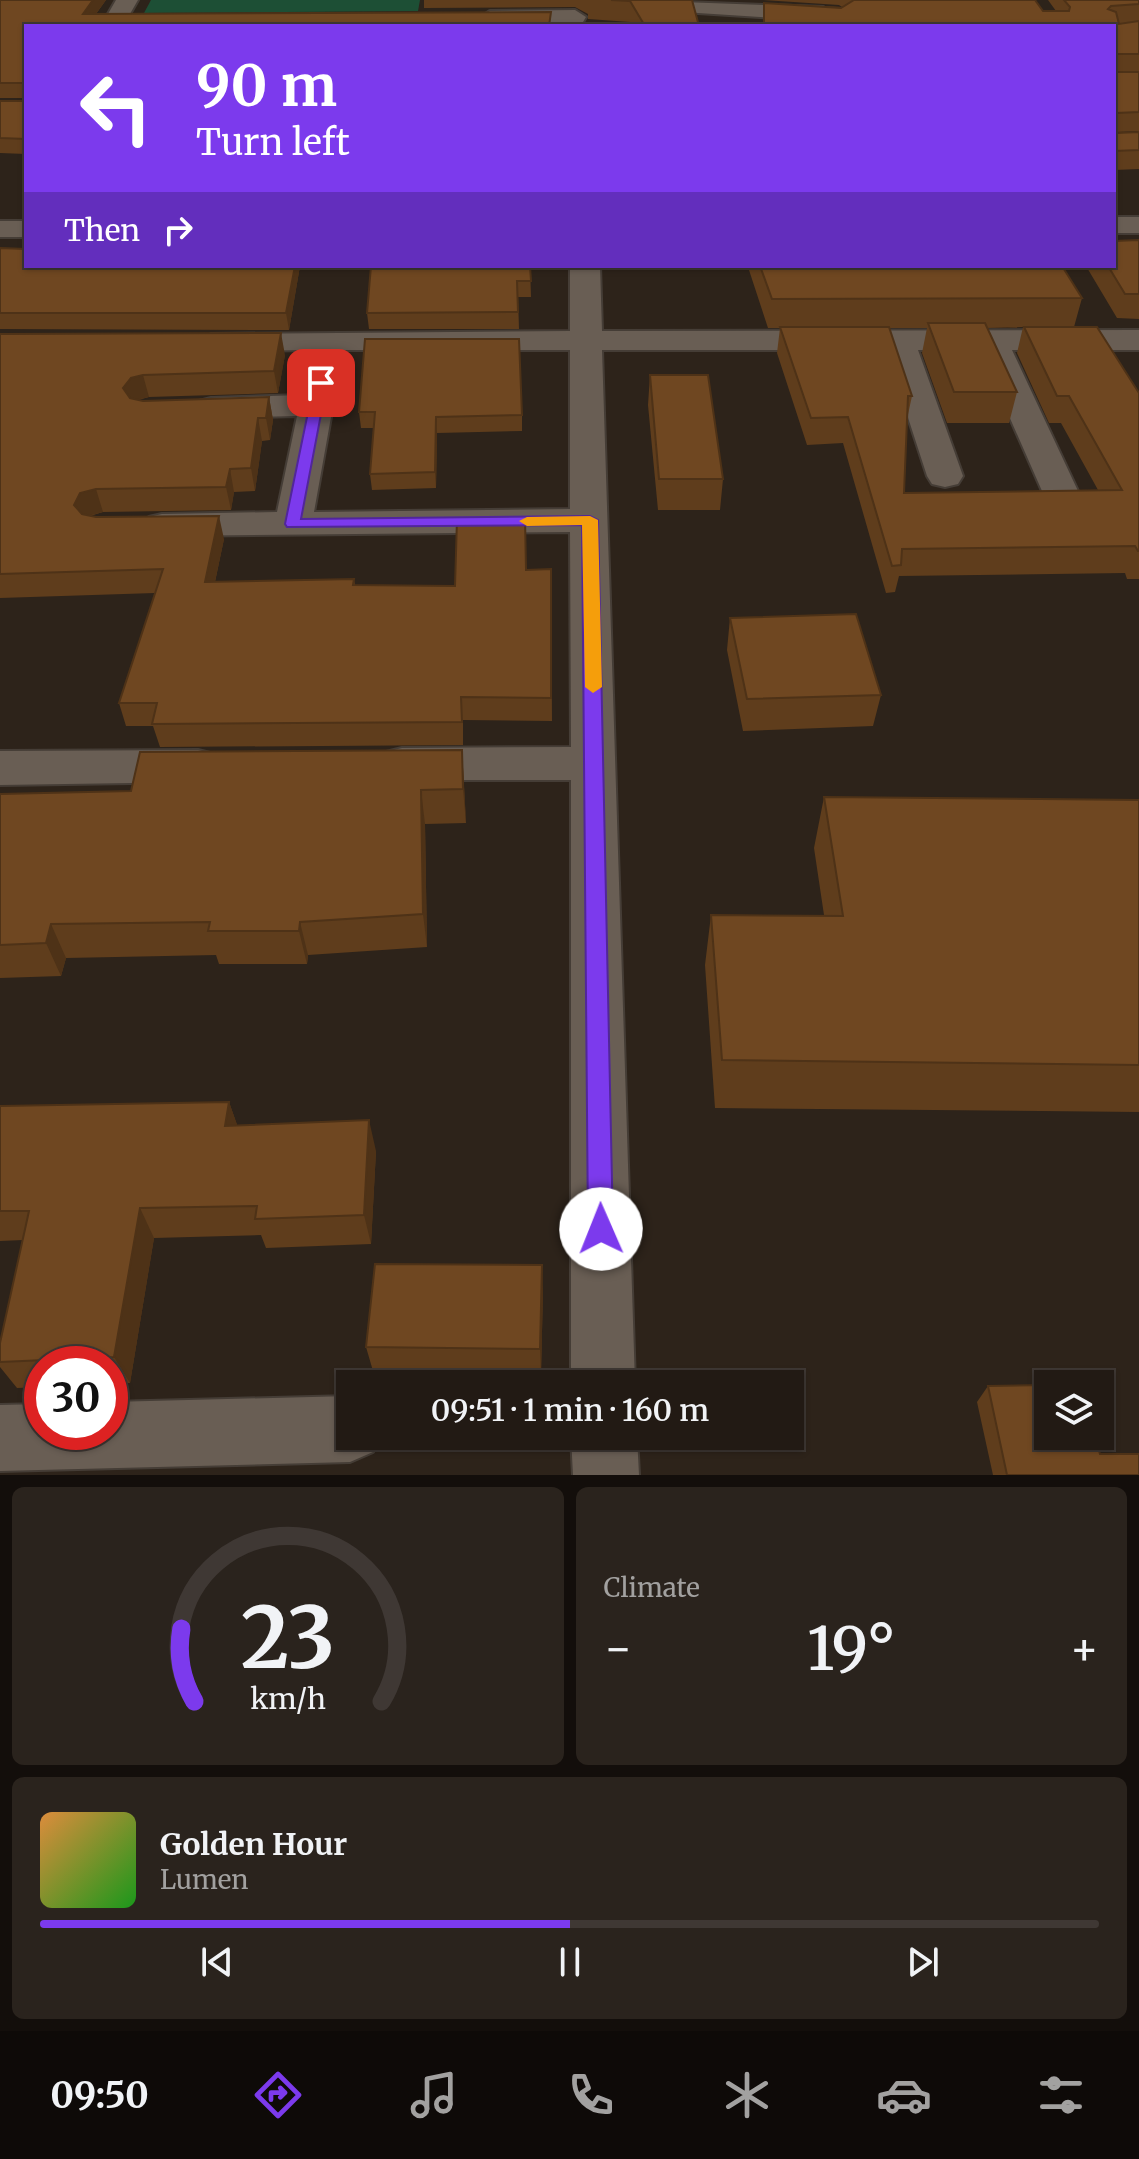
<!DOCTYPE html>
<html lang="en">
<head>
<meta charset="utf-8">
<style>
  :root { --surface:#221a14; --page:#2a231d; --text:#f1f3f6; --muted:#a2a1a0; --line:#3f3834; --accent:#7c3aed }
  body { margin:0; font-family:Merriweather,serif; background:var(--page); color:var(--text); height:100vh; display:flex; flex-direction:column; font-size:30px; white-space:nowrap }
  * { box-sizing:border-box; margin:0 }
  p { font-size:26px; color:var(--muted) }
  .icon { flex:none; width:44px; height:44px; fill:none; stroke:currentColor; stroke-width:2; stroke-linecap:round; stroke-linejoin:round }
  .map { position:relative; height:1475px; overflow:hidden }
  .details { display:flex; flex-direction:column; gap:12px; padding:12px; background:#130e0b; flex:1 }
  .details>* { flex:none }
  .banner { position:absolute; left:24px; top:24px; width:1092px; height:244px; border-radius:0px; box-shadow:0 2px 6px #0004,0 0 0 2px var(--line); background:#7c3aed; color:#fff; overflow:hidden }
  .buttons { position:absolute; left:1034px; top:1370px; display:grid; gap:16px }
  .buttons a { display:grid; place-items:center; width:80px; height:80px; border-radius:0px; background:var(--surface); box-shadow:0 2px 6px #0004,0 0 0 2px var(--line); font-size:40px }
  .speed { position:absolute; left:24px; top:1346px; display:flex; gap:16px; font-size:40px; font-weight:700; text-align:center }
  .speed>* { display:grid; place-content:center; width:104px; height:104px; border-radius:50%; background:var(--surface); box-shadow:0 2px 6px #0004,0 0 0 2px var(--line); line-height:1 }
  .speed .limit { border:12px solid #d22; background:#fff; color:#111 }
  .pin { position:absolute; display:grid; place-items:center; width:68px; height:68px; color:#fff; margin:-34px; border-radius:16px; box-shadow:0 4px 12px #0006 }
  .me { position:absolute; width:88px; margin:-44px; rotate:359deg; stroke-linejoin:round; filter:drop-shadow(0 0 6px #0008) }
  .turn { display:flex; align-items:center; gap:28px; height:168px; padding:0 40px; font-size:36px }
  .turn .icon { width:104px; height:104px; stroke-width:2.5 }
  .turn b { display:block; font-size:56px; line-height:68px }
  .then { display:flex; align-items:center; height:76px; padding:0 40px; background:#0003; gap:16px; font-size:30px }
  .big { font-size:60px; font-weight:600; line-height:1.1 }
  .details .card { flex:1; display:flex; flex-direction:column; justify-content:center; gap:12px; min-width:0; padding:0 28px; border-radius:12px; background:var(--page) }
  .details .dial { align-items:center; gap:0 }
  .dial svg { height:208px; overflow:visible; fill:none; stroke:var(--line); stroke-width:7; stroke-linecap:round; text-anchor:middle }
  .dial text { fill:var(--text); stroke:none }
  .song { display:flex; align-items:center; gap:24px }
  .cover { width:96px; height:96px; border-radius:12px; background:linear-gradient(135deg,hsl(30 70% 55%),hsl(120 70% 35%)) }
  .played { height:8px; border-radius:4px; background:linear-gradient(90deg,var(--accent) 50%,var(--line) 50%) }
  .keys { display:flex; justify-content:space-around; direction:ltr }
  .heat { display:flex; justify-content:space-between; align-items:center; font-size:44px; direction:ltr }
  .details .tiles { flex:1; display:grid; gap:12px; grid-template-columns:1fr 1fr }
  .card:last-child { grid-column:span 2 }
  .trip { position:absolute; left:336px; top:1370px; width:468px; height:80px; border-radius:0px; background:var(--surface); box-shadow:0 2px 6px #0004,0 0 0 2px var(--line); font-weight:600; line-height:80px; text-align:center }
  .dock { display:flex; height:128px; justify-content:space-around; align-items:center; background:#0e0a08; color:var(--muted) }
  .dock .icon { width:56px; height:56px }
  .dock .active { color:var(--accent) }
  .dock b { font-size:36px; color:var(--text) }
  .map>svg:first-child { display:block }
  .green { fill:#1d4f35 }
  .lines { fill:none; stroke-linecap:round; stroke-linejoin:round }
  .minor-casing { stroke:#453d36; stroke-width:4 }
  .tertiary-casing { stroke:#453d36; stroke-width:4 }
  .minor { fill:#695e54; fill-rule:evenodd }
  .tertiary { fill:#695e54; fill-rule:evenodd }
  .wall { fill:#5f3d1c; fill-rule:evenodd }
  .shaded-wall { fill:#4e3217 }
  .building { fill:#6f4721; stroke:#4e3217; stroke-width:2 }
  .route { fill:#7c3aed; stroke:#51269a; stroke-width:2 }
  .slow { fill:#f59e0b }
</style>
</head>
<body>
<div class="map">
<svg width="1139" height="1475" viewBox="0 0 1139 1475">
  <rect width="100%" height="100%" fill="#2d231a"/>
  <path class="green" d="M 151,0 L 420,0 L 418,11 L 144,13 Z"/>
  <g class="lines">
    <g class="minor-casing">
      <path id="minor" d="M 116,0 L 138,0 L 123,26 L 101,26 Z
        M 627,0 L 823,7 L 834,14 L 823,21 L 636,9 L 628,8 Z
        M 575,10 L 586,17 L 583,22 L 490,25 L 479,18 L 490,11 Z
        M 570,266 L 600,266 L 602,331 L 1139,330 L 1139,350 L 1012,350 L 1078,491 L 1073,499 L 1060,502 L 1047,499 L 1042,491 L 980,350 L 918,350 L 963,476 L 958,484 L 945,487 L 932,484 L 927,476 L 886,350 L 602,350 L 635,1384 L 571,1384 L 571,780 L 402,780 L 386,776 L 380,764 L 386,752 L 402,748 L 571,747 L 570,532 L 162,536 L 149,533 L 143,525 L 149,517 L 162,514 L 277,512 L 297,416 L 211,418 L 199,415 L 194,408 L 199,401 L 211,398 L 301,395 L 311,350 L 222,351 L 211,348 L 206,341 L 211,334 L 570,331 ZM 343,350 L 570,350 L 570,509 L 314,512 Z
        M 198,750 L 214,754 L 220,766 L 214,778 L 198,782 L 0,785 L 0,751 Z
        M 350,1396 L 350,1436 L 380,1436 L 373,1452 L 350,1462 L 0,1471 L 0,1405 L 42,1404 L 42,1432 L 110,1432 L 110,1402 Z
        M 571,1436 L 637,1436 L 639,1475 L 573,1475 Z"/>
    </g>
    <g class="tertiary-casing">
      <path id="tertiary" d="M 1114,217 L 1139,217 L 1139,233 L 1114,233 Z
        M 0,221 L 26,221 L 26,237 L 0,237 Z"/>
    </g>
    <use href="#minor" class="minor"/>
    <use href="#tertiary" class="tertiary"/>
  </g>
  <path class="wall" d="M 0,0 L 106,0 L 96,14 L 26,26 L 26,154 L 0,153 L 0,101 L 24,101 L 24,98 L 0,98 Z
    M 424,0 L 692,0 L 699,26 L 632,26 L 630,22 L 588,19 L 588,14 L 575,7 L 424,8 Z
    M 763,0 L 1035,0 L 1043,11 L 1056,11 L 1048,0 L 1139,0 L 1139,131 L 1117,132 L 1117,133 L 1139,132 L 1139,169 L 1114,170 L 1114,26 L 763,26 L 764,3 L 842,7 L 839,5 Z
    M 1139,240 L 1139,319 L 1117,318 L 1086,266 L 1114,266 Z
    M 0,248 L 26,266 L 300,266 L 289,330 L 0,329 Z
    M 530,266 L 531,297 L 518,297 L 519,329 L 369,329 L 367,313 Z
    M 749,266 L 1062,266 L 1082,298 L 1074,327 L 1139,393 L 1139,579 L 1127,579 L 1125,573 L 899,576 L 895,592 L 886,593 L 843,443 L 807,445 L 777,353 L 780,328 L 768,328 L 749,270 ZM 1023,327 L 1017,353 L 1049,423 L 1061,423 L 1098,490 L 904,493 L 907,419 L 912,396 L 889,328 L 927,328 L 922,353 L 947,423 L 1009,423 L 1017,392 L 987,328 Z
    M 0,334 L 285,355 L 278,393 L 149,397 L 138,400 L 143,401 L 269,397 L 273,420 L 270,440 L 262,441 L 255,491 L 234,492 L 231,510 L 103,512 L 90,516 L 224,539 L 215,582 L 354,579 L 355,585 L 455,586 L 526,570 L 551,569 L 552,721 L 463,720 L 463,745 L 160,747 L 153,726 L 126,726 L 119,703 L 155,593 L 0,598 Z
    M 650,375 L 723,479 L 720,510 L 658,510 L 648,405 Z
    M 359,412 L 522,415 L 522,431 L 437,433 L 436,488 L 372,490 L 370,474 L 374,428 L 361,428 Z
    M 730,618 L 881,695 L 873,726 L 743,731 L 727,650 Z
    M 462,750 L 466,823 L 425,824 L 427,947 L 308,955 L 307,964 L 219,964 L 216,955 L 66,958 L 61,976 L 0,978 L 0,794 L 131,791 Z
    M 824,797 L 1139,800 L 1139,1112 L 715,1108 L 705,965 L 711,915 L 824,915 L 814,848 Z
    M 229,1102 L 237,1125 L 376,1151 L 371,1244 L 266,1248 L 261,1235 L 154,1238 L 130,1383 L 110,1384 L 110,1364 L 42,1364 L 42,1387 L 17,1388 L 0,1367 L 0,1343 L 23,1240 L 0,1241 L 0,1106 Z
    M 543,1290 L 541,1374 L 373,1371 L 366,1347 Z
    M 988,1386 L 1100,1454 L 1139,1475 L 993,1475 L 977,1402 Z"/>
  <path class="shaded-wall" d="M 93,0 L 106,0 L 87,26 L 83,14 Z
    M 295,266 L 300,266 L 289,330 L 286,313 Z
    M 281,333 L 285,355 L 278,393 L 274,371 Z
    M 143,375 L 149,397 L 136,400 L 129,410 L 123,388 L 131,378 Z
    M 269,397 L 273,420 L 270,440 L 266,418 Z
    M 436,417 L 437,433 L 436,488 L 435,472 Z
    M 258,418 L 262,441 L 255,491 L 251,468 Z
    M 230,469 L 234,492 L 231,510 L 226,487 Z
    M 96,489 L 103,512 L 88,516 L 82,528 L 74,505 L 80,493 Z
    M 219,516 L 224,539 L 210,605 L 205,582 Z
    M 462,750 L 464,784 L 466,823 L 463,789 Z
    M 421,790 L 425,824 L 427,947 L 423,914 Z
    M 300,922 L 308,955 L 307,964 L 299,931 Z
    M 51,924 L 66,958 L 61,976 L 46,943 Z
    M 229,1102 L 240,1133 L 225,1126 Z
    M 369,1120 L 376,1151 L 371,1244 L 364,1215 Z
    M 140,1208 L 154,1238 L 130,1383 L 114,1357 Z
    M 542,1265 L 543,1290 L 541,1374 L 540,1349 Z"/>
  <path class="building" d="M 0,0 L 93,0 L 83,14 L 551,12 L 549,26 L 26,26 L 26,139 L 0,138 L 0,101 L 24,101 L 24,83 L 0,83 Z
    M 611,0 L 692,0 L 699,26 L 645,26 L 630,1 Z
    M 854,0 L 1035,0 L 1043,11 L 1069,11 L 1070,7 L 1064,0 L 1139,0 L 1139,4 L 1111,6 L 1108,9 L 1116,12 L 1119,24 L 1139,21 L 1139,54 L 1117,54 L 1117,72 L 1139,72 L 1139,112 L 1117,113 L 1117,133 L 1139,132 L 1139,150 L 1114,151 L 1114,26 L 764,26 L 764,3 L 841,8 Z
    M 1139,240 L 1139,294 L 1125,294 L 1108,266 L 1114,266 L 1114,241 Z
    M 0,248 L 26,249 L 26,266 L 295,266 L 286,313 L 0,313 Z
    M 371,266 L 530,266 L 531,281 L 517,281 L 518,312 L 367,313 Z
    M 760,266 L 1062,266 L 1082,298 L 772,299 Z
    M 928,323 L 985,323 L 1017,392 L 954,392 Z
    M 780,327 L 889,327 L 912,396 L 908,396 L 904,493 L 1122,490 L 1069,396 L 1057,396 L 1024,327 L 1097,327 L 1139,393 L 1139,551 L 1138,551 L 1135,546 L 902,549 L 901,565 L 892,566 L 848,417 L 811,418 Z
    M 281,333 L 274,371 L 143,375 L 131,378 L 123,388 L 130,398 L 143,401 L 269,397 L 266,418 L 258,418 L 251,468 L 230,469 L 226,487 L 96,489 L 80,493 L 74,505 L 82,514 L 96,517 L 219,516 L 205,582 L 354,579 L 353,585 L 455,586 L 457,519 L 525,518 L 526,570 L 551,569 L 551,698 L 461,697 L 462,722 L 152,724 L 157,703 L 119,703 L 163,569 L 0,574 L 0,334 Z
    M 365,339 L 519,339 L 522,415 L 436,417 L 435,472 L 370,474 L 375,412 L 359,412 Z
    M 650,375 L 708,375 L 723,479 L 659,479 Z
    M 856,614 L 881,695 L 747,699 L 730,618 Z
    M 462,750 L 463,789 L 421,790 L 423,914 L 300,922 L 299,931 L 208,931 L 210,922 L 51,924 L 46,943 L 0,945 L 0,794 L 131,791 L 140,752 Z
    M 824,797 L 1139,800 L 1139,1065 L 722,1060 L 711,915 L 843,916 Z
    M 229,1102 L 225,1126 L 369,1120 L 364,1215 L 255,1219 L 257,1206 L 140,1208 L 114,1357 L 0,1362 L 0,1343 L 29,1211 L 0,1211 L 0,1106 Z
    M 375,1264 L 542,1265 L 540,1349 L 366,1347 Z
    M 1048,1385 L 1048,1436 L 1095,1436 L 1100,1454 L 1139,1454 L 1139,1475 L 1007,1475 L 988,1386 Z"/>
  <path class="route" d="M 321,379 L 327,383 L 301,519 L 590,516 L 598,520 L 613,1229 L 609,1237 L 601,1241 L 592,1237 L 588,1229 L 582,525 L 287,527 L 285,524 L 314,383 Z"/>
  <path class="slow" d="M 590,516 L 598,520 L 602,687 L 593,693 L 585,687 L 582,525 L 527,526 L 519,521 L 527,517 Z"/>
</svg>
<div class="buttons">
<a><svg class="icon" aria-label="layers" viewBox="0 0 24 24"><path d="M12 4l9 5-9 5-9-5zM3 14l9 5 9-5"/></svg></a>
</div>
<div class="speed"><div class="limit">30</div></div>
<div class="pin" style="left:321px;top:383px;background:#d93025"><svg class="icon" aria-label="arrive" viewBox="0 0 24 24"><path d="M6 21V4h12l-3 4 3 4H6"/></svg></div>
<svg class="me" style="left:601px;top:1229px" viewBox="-20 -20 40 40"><circle r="19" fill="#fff"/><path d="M0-13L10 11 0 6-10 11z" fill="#7c3aed"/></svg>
<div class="trip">09:51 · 1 min · 160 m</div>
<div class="banner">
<div class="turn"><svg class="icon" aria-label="left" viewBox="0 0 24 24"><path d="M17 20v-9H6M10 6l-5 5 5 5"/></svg><div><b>90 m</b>Turn left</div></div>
<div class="then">Then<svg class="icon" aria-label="right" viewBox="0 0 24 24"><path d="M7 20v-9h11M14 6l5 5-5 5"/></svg></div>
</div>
</div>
<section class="details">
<div class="tiles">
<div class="card dial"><svg viewBox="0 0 100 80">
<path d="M14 69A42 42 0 1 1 86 69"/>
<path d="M14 69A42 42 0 0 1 9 41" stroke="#7c3aed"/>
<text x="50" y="56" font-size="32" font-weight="700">23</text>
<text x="50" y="72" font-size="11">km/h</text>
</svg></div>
<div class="card"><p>Climate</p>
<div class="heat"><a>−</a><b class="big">19°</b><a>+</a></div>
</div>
<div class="card">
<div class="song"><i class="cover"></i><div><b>Golden Hour</b><p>Lumen</p></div></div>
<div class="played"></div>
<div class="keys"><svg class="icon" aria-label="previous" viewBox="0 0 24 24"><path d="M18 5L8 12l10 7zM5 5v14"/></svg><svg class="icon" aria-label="pause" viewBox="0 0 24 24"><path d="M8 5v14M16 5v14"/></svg><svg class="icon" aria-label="next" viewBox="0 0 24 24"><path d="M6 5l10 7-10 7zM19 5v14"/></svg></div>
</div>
</div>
</section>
<nav class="dock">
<b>09:50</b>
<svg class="icon active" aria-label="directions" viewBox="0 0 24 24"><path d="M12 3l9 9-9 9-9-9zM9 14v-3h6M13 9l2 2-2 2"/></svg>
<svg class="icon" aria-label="music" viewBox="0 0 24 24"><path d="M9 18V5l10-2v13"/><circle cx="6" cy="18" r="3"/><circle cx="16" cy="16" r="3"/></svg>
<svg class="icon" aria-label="phone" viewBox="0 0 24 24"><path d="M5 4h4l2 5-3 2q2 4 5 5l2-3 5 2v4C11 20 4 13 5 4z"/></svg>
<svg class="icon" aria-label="climate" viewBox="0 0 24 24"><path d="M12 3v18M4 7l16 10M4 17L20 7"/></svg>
<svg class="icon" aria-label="car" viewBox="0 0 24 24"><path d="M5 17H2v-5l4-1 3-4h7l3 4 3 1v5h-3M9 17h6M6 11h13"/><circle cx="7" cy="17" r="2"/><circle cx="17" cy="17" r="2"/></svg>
<svg class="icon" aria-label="filters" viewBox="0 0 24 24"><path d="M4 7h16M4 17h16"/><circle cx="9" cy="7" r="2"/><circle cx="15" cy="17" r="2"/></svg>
</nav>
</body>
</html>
